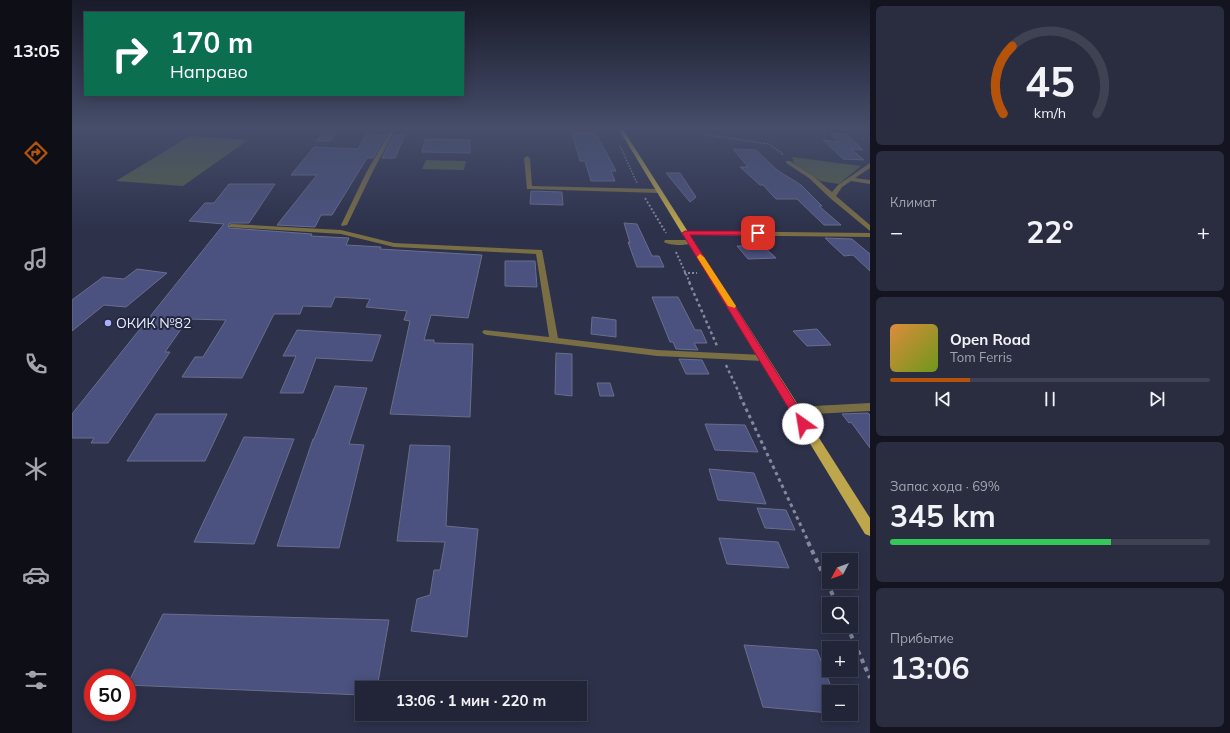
<!DOCTYPE html>
<html lang="ru">
<head>
<meta charset="utf-8">
<style>
  :root { --surface:#222538; --page:#2a2d40; --text:#f1f3f6; --muted:#a2a5ae; --line:#3f4253; --accent:#b45309 }
  body { margin:0; font-family:Mulish,sans-serif; background:var(--page); color:var(--text); height:100vh; display:flex; flex-direction:column; font-size:15px; white-space:nowrap }
  * { box-sizing:border-box; margin:0 }
  p { font-size:13px; color:var(--muted) }
  .icon { flex:none; width:22px; height:22px; fill:none; stroke:currentColor; stroke-width:2; stroke-linecap:round; stroke-linejoin:round }
  .map { position:relative; flex:1; overflow:hidden }
  .panel { display:flex; flex-direction:column; gap:6px; padding:6px; background:#13141f; width:360px }
  .panel>* { flex:none }
  .hud { position:absolute; left:12px; top:12px; width:380px; height:84px; border-radius:0px; box-shadow:0 2px 10px #0003,0 0 0 1px var(--line); background:#0b6e4f; color:#fff; overflow:hidden }
  .needle { width:26px; rotate:229deg }
  .tools { position:absolute; left:750px; top:553px; display:grid; gap:8px }
  .tools a { display:grid; place-items:center; width:36px; height:36px; border-radius:0px; background:var(--surface); box-shadow:0 2px 10px #0003,0 0 0 1px var(--line); font-size:20px }
  .speed { position:absolute; left:12px; top:669px; display:flex; gap:8px; font-size:20px; font-weight:700; text-align:center }
  .speed>* { display:grid; place-content:center; width:52px; height:52px; border-radius:50%; background:var(--surface); box-shadow:0 2px 10px #0003,0 0 0 1px var(--line); line-height:1 }
  .speed .limit { border:6px solid #d22; background:#fff; color:#111 }
  .pin { position:absolute; display:grid; place-items:center; width:34px; height:34px; color:#fff; margin:-17px; border-radius:8px; box-shadow:0 2px 6px #0006 }
  .me { position:absolute; width:44px; margin:-22px; rotate:328deg; stroke-linejoin:round; filter:drop-shadow(0 0 3px #0008) }
  .turn { display:flex; align-items:center; gap:14px; height:84px; padding:0 20px; font-size:18px }
  .turn .icon { width:52px; height:52px; stroke-width:2.5 }
  .turn b { display:block; font-size:28px; line-height:34px }
  .big { font-size:30px; font-weight:700; line-height:1.1 }
  .panel .card { flex:1; display:flex; flex-direction:column; justify-content:center; gap:6px; min-width:0; padding:0 14px; border-radius:6px; background:var(--page) }
  .panel .dial { align-items:center; gap:0 }
  .dial svg { height:104px; overflow:visible; fill:none; stroke:var(--line); stroke-width:7; stroke-linecap:round; text-anchor:middle }
  .dial text { fill:var(--text); stroke:none }
  .song { display:flex; align-items:center; gap:12px }
  .cover { width:48px; height:48px; border-radius:6px; background:linear-gradient(135deg,hsl(30 70% 55%),hsl(80 70% 35%)) }
  .played { height:4px; border-radius:2px; background:linear-gradient(90deg,var(--accent) 25%,var(--line) 25%) }
  .keys { display:flex; justify-content:space-around; direction:ltr }
  .heat { display:flex; justify-content:space-between; align-items:center; font-size:22px; direction:ltr }
  .charge { height:6px; border-radius:3px; background:linear-gradient(90deg,#34c759 69%,var(--line) 0) }
  .trip { position:absolute; left:283px; top:681px; width:232px; height:40px; border-radius:0px; background:var(--surface); box-shadow:0 2px 10px #0003,0 0 0 1px var(--line); font-weight:700; line-height:40px; text-align:center }
  main { display:flex; flex:1; min-height:0 }
  .tab-bar { display:flex; flex-direction:column; width:72px; justify-content:space-around; align-items:center; background:#0e0f16; color:var(--muted) }
  .tab-bar .icon { width:28px; height:28px }
  .tab-bar .selected { color:var(--accent) }
  .tab-bar b { font-size:18px; color:var(--text) }
  .map>svg:first-child { display:block }
  .green { fill:#546144 }
  .building { fill:#4b527f; stroke:#686e8b }
  .lines { fill:none; stroke-linecap:round; stroke-linejoin:round }
  .path-far4 { stroke:#85899e; stroke-width:1.5; stroke-dasharray:1.5 1.5; stroke-linecap:butt }
  .path-far3 { stroke:#85899e; stroke-width:2; stroke-dasharray:2 2; stroke-linecap:butt }
  .path-far2 { stroke:#85899e; stroke-width:2.5; stroke-dasharray:3 3; stroke-linecap:butt }
  .path-far1 { stroke:#85899e; stroke-width:3; stroke-dasharray:3.5 3.5; stroke-linecap:butt }
  .path { stroke:#85899e; stroke-width:4; stroke-dasharray:4.5 4.5; stroke-linecap:butt }
  .minor { fill:#796e44; fill-rule:evenodd }
  .major { fill:#bea64c; fill-rule:evenodd }
  .route { fill:#e11d48; stroke:#92132f }
  .slow { fill:#f59e0b }
  .poi-dot { fill:#a8b0fc; stroke:#23273f; stroke-width:1.5 }
  .labels { text-anchor:middle; stroke-width:4; stroke-linejoin:round; paint-order:stroke }
  .poi-label { font-size:14px; fill:#e8ecfd; stroke:#23273f; text-anchor:start }
</style>
</head>
<body>
<main>
<nav class="tab-bar">
<b>13:05</b>
<svg class="icon selected" aria-label="directions" viewBox="0 0 24 24"><path d="M12 3l9 9-9 9-9-9zM9 14v-3h6M13 9l2 2-2 2"/></svg>
<svg class="icon" aria-label="music" viewBox="0 0 24 24"><path d="M9 18V5l10-2v13"/><circle cx="6" cy="18" r="3"/><circle cx="16" cy="16" r="3"/></svg>
<svg class="icon" aria-label="phone" viewBox="0 0 24 24"><path d="M5 4h4l2 5-3 2q2 4 5 5l2-3 5 2v4C11 20 4 13 5 4z"/></svg>
<svg class="icon" aria-label="climate" viewBox="0 0 24 24"><path d="M12 3v18M4 7l16 10M4 17L20 7"/></svg>
<svg class="icon" aria-label="car" viewBox="0 0 24 24"><path d="M5 17H2v-5l4-1 3-4h7l3 4 3 1v5h-3M9 17h6M6 11h13"/><circle cx="7" cy="17" r="2"/><circle cx="17" cy="17" r="2"/></svg>
<svg class="icon" aria-label="filters" viewBox="0 0 24 24"><path d="M4 7h16M4 17h16"/><circle cx="9" cy="7" r="2"/><circle cx="15" cy="17" r="2"/></svg>
</nav>
<div class="map">
<svg width="798" height="733" viewBox="0 0 798 733">
  <rect width="100%" height="100%" fill="#2d314a"/>
  <path class="green" d="M 118,136 L 176,140 L 111,186 L 44,181 Z
    M 720,157 L 789,166 L 767,184 L 748,181 L 722,163 Z
    M 354,160 L 394,161 L 392,170 L 350,169 Z"/>
  <path class="building" d="M 254,129 L 267,129 L 258,141 L 244,141 Z
    M 500,133 L 522,133 L 526,137 L 544,171 L 539,171 L 543,181 L 519,181 L 513,161 L 508,161 Z
    M 758,133 L 775,134 L 791,150 L 779,149 L 792,160 L 771,159 L 751,140 L 766,142 Z
    M 294,134 L 314,135 L 301,158 L 295,158 L 260,215 L 249,215 L 243,227 L 205,225 L 245,175 L 219,175 L 242,147 L 286,149 Z
    M 322,135 L 333,135 L 323,158 L 310,158 Z
    M 353,139 L 398,140 L 398,153 L 350,152 Z
    M 661,149 L 684,150 L 705,170 L 729,185 L 750,206 L 747,206 L 769,225 L 752,225 L 725,199 L 704,199 L 691,185 L 688,185 L 668,167 L 676,167 Z
    M 594,173 L 608,173 L 624,197 L 618,202 Z
    M 157,184 L 203,184 L 177,223 L 158,223 L 156,225 L 157,228 L 240,234 L 239,236 L 277,238 L 274,245 L 309,247 L 308,249 L 410,255 L 396,318 L 359,315 L 352,340 L 362,340 L 362,343 L 401,344 L 398,417 L 318,414 L 338,321 L 332,320 L 335,311 L 294,307 L 298,299 L 263,297 L 259,307 L 231,306 L 228,314 L 202,314 L 170,378 L 110,377 L 123,357 L 131,357 L 154,320 L 116,319 L 93,352 L 98,352 L 36,443 L 19,443 L 22,438 L 0,438 L 0,414 L 152,224 L 117,221 L 133,203 L 142,203 Z
    M 459,191 L 490,192 L 491,205 L 458,204 Z
    M 552,223 L 565,224 L 580,256 L 587,256 L 592,267 L 565,267 L 556,242 L 558,243 Z
    M 753,238 L 780,239 L 798,254 L 798,271 L 781,255 L 772,256 Z
    M 665,246 L 691,246 L 704,258 L 676,259 Z
    M 433,261 L 463,261 L 465,287 L 433,286 Z
    M 65,269 L 95,273 L 54,307 L 32,305 L 0,331 L 0,300 L 31,277 L 52,279 Z
    M 580,297 L 606,297 L 623,330 L 629,330 L 635,343 L 622,343 L 626,350 L 604,349 L 601,342 L 598,342 Z
    M 520,317 L 544,320 L 544,337 L 519,334 Z
    M 745,329 L 759,345 L 735,346 L 721,331 Z
    M 225,330 L 309,335 L 300,361 L 244,358 L 231,393 L 208,393 L 224,356 L 211,356 Z
    M 484,353 L 500,354 L 500,396 L 483,394 Z
    M 607,359 L 630,360 L 637,374 L 614,374 Z
    M 525,383 L 538,383 L 542,396 L 528,396 Z
    M 263,386 L 295,388 L 277,444 L 292,445 L 267,548 L 205,546 L 241,439 L 242,439 Z
    M 796,413 L 798,415 L 798,448 L 779,422 L 777,423 L 770,414 Z
    M 84,414 L 155,414 L 133,461 L 55,461 Z
    M 633,424 L 673,425 L 686,452 L 643,450 Z
    M 172,437 L 222,439 L 182,544 L 122,542 Z
    M 338,445 L 378,446 L 374,526 L 406,529 L 395,637 L 339,631 L 345,599 L 358,595 L 362,570 L 368,570 L 373,542 L 325,541 Z
    M 637,469 L 682,473 L 694,504 L 646,500 Z
    M 685,508 L 714,510 L 723,530 L 693,528 Z
    M 647,538 L 706,542 L 717,568 L 655,564 Z
    M 91,614 L 317,620 L 305,688 L 290,688 L 290,695 L 55,685 Z
    M 672,645 L 745,650 L 761,692 L 757,692 L 757,713 L 691,707 Z"/>
  <g class="lines">
    <path class="path-far4" d="M 629,134 L 697,144 L 712,155
      M 548,146 L 565,183"/>
    <path class="path-far3" d="M 573,198 L 594,233
      M 604,252 L 618,283
      M 612,273 L 625,273"/>
    <path class="path-far2" d="M 617,282 L 646,348
      M 654,365 L 669,397"/>
    <path class="path-far1" d="M 668,396 L 737,543"/>
    <path class="path" d="M 736,542 L 765,604
      M 775,626 L 798,678"/>
    <path class="minor" d="M 320,128 L 324,128 L 300,173 L 275,225 L 270,226 L 269,225 L 294,173 Z
      M 455,156 L 458,158 L 460,186 L 587,189 L 590,191 L 587,193 L 455,189 L 452,158 Z
      M 714,161 L 718,161 L 741,176 L 760,192 L 766,185 L 798,163 L 798,168 L 783,178 L 798,180 L 798,184 L 779,181 L 770,187 L 764,196 L 798,225 L 798,231 L 758,198 L 737,178 L 714,163 Z
      M 159,224 L 269,230 L 322,243 L 470,250 L 486,338 L 585,350 L 691,355 L 696,358 L 691,361 L 585,356 L 415,335 L 412,334 L 410,332 L 412,330 L 477,337 L 464,254 L 322,247 L 269,234 L 157,227 L 157,225 Z
      M 610,231 L 798,233 L 798,237 L 613,235 L 610,235 Z
      M 593,240 L 619,240 L 623,242 C 617,246 598,246 592,242 Z
      M 798,403 L 798,411 L 723,415 L 719,414 L 718,411 L 719,408 L 723,407 Z"/>
    <path class="major" d="M 546,128 L 550,128 L 798,518 L 798,536 L 793,534 Z"/>
  </g>
  <linearGradient id="sky" x2="0" y2="1"><stop stop-color="#191b29"/><stop offset="0.56" stop-color="#464e6b"/><stop offset="1" stop-color="#464e6b" stop-opacity="0"/></linearGradient>
  <rect width="798" height="230" fill="url(#sky)"/>
  <path class="route" d="M 613,231 L 686,231 L 689,233 L 686,235 L 618,235 L 735,421 L 736,424 L 735,427 L 728,427 L 610,233 Z"/>
  <path class="slow" d="M 628,254 L 632,257 L 664,306 L 663,308 L 656,306 L 625,257 Z"/>
  <circle class="poi-dot" cx="36" cy="323" r="4"/>
  <g class="labels">
    <g class="poi-label">
      <text x="44" y="328">ОКИК №82</text>
    </g>
  </g>
</svg>
<div class="tools">
<a><svg class="needle" viewBox="-14 -14 28 28"><path d="M0-13l5 13h-10z" fill="#e53935"/><path d="M0 13l5-13h-10z" fill="#a2a5ae"/></svg></a>
<a><svg class="icon" aria-label="search" viewBox="0 0 24 24"><circle cx="10" cy="10" r="6"/><path d="M15 15l6 6"/></svg></a>
<a>+</a>
<a>−</a>
</div>
<div class="speed"><div class="limit">50</div></div>
<div class="pin" style="left:686px;top:233px;background:#d93025"><svg class="icon" aria-label="arrive" viewBox="0 0 24 24"><path d="M6 21V4h12l-3 4 3 4H6"/></svg></div>
<svg class="me" style="left:731px;top:424px" viewBox="-20 -20 40 40"><circle r="19" fill="#fff"/><path d="M0-13L10 11 0 6-10 11z" fill="#e11d48"/></svg>
<div class="trip">13:06 · 1 мин · 220 m</div>
<div class="hud">
<div class="turn"><svg class="icon" aria-label="right" viewBox="0 0 24 24"><path d="M7 20v-9h11M14 6l5 5-5 5"/></svg><div><b>170 m</b>Направо</div></div>
</div>
</div>
<section class="panel">
<div class="card dial"><svg viewBox="0 0 100 80">
<path d="M14 69A42 42 0 1 1 86 69"/>
<path d="M14 69A42 42 0 0 1 21 17" stroke="#b45309"/>
<text x="50" y="56" font-size="32" font-weight="700">45</text>
<text x="50" y="72" font-size="11">km/h</text>
</svg></div>
<div class="card"><p>Климат</p>
<div class="heat"><a>−</a><b class="big">22°</b><a>+</a></div>
</div>
<div class="card">
<div class="song"><i class="cover"></i><div><b>Open Road</b><p>Tom Ferris</p></div></div>
<div class="played"></div>
<div class="keys"><svg class="icon" aria-label="previous" viewBox="0 0 24 24"><path d="M18 5L8 12l10 7zM5 5v14"/></svg><svg class="icon" aria-label="pause" viewBox="0 0 24 24"><path d="M8 5v14M16 5v14"/></svg><svg class="icon" aria-label="next" viewBox="0 0 24 24"><path d="M6 5l10 7-10 7zM19 5v14"/></svg></div>
</div>
<div class="card"><p>Запас хода · 69%</p><b class="big">345 km</b><div class="charge"></div></div>
<div class="card"><p>Прибытие</p><b class="big">13:06</b></div>
</section>
</main>
</body>
</html>
